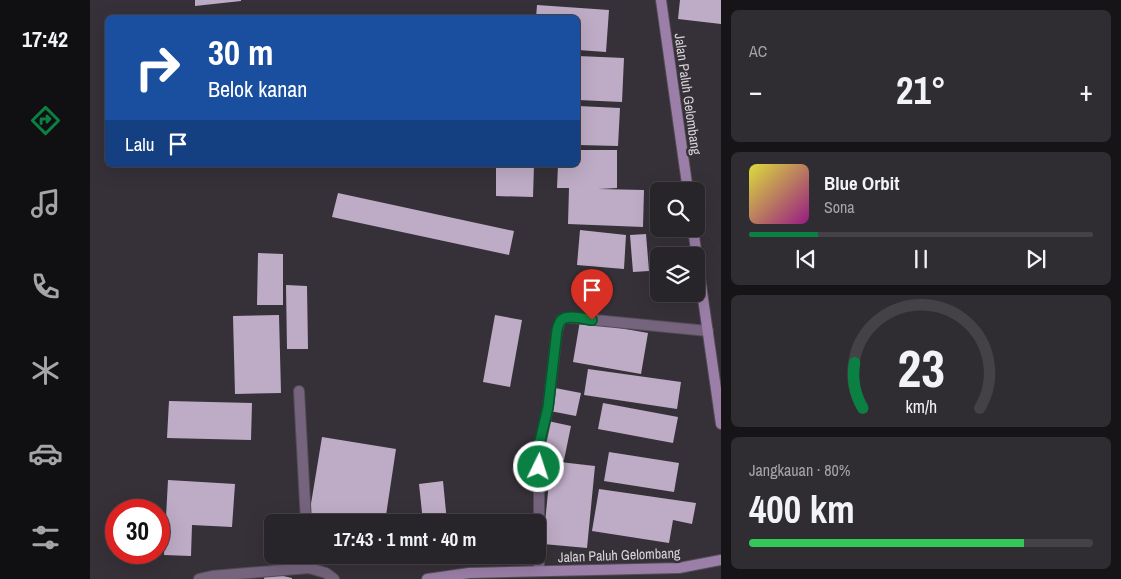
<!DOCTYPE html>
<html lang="id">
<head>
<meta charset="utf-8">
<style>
  :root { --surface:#28252a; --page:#302d32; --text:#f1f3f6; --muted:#a5a5a8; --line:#444247; --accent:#0b8043 }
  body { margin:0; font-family:"Archivo Narrow",sans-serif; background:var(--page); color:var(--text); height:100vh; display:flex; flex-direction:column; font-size:19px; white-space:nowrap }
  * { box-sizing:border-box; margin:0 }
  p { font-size:16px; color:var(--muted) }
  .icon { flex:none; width:28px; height:28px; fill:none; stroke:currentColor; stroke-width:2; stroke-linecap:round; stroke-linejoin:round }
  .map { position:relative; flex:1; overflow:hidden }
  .drawer { display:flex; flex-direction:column; gap:10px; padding:10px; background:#161417; width:400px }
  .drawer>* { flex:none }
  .hud { position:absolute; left:15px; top:15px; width:475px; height:152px; border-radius:8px; box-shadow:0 5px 20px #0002,0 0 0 1px var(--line); background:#1a4fa0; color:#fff; overflow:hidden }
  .buttons { position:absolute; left:560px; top:182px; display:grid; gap:10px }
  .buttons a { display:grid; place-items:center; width:55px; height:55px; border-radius:8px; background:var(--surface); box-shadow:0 5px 20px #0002,0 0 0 1px var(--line); font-size:25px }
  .speed { position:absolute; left:15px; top:499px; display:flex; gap:10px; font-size:25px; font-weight:700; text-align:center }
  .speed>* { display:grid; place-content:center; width:65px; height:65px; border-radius:50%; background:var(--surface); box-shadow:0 5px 20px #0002,0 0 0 1px var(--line); line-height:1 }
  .speed .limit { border:8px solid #d22; background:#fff; color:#111 }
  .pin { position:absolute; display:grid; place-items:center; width:42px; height:42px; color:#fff; margin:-51px -21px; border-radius:50% 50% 50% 0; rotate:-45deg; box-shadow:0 0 5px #0007 }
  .pin .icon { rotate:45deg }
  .me { position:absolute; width:55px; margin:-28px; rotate:4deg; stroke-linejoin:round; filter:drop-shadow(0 0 4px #0008) }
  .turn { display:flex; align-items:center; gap:18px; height:105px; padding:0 20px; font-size:22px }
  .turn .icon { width:65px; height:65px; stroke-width:2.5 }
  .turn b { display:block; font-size:35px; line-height:42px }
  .then { display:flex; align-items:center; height:48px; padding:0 20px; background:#0003; gap:10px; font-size:19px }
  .big { font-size:38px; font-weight:800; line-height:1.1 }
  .drawer .card { flex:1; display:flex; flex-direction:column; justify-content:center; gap:8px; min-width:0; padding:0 18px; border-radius:8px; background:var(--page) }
  .drawer .dial { align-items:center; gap:0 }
  .dial svg { height:130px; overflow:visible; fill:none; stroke:var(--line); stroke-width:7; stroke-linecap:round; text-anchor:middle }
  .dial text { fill:var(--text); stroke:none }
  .song { display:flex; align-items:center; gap:15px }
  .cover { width:60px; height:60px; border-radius:8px; background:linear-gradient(135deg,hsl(60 70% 55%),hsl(310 70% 35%)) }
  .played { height:5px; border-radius:2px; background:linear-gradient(90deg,var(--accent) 20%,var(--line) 20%) }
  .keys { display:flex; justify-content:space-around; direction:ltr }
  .heat { display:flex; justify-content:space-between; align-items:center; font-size:28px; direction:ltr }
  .charge { height:8px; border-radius:4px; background:linear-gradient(90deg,#34c759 80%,var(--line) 0) }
  .trip { position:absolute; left:174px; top:514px; width:282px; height:50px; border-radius:8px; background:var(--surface); box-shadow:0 5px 20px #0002,0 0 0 1px var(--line); font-weight:800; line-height:50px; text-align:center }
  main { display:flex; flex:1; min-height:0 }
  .tabs { display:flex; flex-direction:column; width:90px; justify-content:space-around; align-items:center; background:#100f11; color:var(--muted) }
  .tabs .icon { width:35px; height:35px }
  .tabs .current { color:var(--accent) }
  .tabs b { font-size:22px; color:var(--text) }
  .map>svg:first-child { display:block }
  .building { fill:#beacc6 }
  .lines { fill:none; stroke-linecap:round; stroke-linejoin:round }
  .street-casing { stroke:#534e55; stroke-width:12 }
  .secondary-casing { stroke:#534e55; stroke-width:12 }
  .street { stroke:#76647e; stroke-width:10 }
  .secondary { stroke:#9b7fa8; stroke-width:10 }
  .route-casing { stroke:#07532c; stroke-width:12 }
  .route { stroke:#0b8043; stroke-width:9 }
  .labels { text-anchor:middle; stroke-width:5; stroke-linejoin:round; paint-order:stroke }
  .street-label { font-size:14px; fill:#d7d3d8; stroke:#363138 }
</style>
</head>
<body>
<main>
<nav class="tabs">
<b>17:42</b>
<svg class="icon current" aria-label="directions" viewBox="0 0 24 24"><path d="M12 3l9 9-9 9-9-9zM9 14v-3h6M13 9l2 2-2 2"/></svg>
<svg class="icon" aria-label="music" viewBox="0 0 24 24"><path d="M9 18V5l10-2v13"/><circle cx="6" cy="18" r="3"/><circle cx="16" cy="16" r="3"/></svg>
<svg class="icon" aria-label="phone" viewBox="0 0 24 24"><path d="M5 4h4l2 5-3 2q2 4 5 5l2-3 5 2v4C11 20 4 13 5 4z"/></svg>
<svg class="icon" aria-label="climate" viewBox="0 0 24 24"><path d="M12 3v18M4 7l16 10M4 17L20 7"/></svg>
<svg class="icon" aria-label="car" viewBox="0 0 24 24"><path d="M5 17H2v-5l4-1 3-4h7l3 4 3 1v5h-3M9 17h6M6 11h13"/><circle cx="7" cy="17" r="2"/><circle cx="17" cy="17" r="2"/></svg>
<svg class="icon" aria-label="filters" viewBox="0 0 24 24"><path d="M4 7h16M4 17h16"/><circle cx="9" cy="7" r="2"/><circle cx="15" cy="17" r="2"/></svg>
</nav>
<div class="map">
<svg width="631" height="579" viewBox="0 0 631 579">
  <rect width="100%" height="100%" fill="#363138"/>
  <path class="building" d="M 105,0 L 151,0 L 151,1 L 105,6 Z
    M 590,0 L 631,0 L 631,24 L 588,19 Z
    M 447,5 L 519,10 L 516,52 L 488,50 L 488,18 L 446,18 Z
    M 488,56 L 534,58 L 532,102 L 488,100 Z
    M 488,106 L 530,108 L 528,146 L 488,145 Z
    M 488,150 L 527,150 L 527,188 L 508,189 L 554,190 L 553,227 L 478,224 L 479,188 L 467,188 L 468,165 L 488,165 Z
    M 406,165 L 444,165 L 443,197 L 406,196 Z
    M 248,193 L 424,231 L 419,255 L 242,217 Z
    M 490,230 L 536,235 L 534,269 L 487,265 Z
    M 556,234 L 559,271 L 543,272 L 540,235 Z
    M 168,253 L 193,254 L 193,305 L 167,305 Z
    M 196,285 L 217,286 L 218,349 L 197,349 Z
    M 189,315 L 191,393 L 145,394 L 143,316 Z
    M 405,315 L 432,320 L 420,387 L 393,382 Z
    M 490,321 L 558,333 L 551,374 L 483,362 Z
    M 498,369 L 591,382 L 587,409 L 494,395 Z
    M 465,388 L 491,393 L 486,416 L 460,411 Z
    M 79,401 L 162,403 L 161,440 L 77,438 Z
    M 513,403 L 588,417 L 583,443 L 508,429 Z
    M 458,421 L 481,426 L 474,460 L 451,455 Z
    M 232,437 L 306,449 L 295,522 L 218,522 Z
    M 519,452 L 589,463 L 584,492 L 514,481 Z
    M 461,461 L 505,466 L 497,548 L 453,544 Z
    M 78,480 L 145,484 L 142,527 L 102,525 L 101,556 L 74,555 Z
    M 353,481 L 357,522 L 333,522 L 329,484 Z
    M 509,489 L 606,503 L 602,524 L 583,520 L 579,543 L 502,531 Z
    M 175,572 L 202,578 L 202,579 L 174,579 Z"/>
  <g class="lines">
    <g class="street-casing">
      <path id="street" d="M 209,391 L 216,522
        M 218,555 L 219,568
        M 449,571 L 449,449 L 458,407 L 467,331 L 471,320 L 475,318 L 484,318 L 618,331
        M 109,579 L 122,576 L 219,568 L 236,573 L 244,579"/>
    </g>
    <g class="secondary-casing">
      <path id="secondary" d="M 571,0 L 598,191
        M 603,229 L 631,424
        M 337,579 L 379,573 L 589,568 L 631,560"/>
    </g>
    <use href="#street" class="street"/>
    <use href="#secondary" class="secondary"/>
  </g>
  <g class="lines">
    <g class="route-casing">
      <path id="route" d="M 449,467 L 448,449 L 458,407 L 467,330 C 467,330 469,323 470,322 C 475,313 494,319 502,320"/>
    </g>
    <use href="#route" class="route"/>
  </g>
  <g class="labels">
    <g class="street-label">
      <text transform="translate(598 94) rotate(82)" y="5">Jalan Paluh Gelombang</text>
      <text transform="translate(529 555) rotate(-2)" y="5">Jalan Paluh Gelombang</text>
    </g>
  </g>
</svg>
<div class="buttons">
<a><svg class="icon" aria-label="search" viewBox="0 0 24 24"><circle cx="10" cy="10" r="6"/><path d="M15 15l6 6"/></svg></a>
<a><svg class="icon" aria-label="layers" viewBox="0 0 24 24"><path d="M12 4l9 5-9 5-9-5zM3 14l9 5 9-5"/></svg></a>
</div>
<div class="speed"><div class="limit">30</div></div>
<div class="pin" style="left:502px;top:320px;background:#d93025"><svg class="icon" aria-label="arrive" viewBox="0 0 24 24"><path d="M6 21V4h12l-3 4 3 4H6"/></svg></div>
<svg class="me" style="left:449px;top:467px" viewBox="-20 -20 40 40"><circle r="17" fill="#0b8043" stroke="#fff" stroke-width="3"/><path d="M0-11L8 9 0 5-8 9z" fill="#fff"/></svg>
<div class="trip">17:43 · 1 mnt · 40 m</div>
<div class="hud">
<div class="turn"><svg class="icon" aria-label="right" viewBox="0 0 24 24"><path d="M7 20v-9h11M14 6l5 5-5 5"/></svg><div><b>30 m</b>Belok kanan</div></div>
<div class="then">Lalu<svg class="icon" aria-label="arrive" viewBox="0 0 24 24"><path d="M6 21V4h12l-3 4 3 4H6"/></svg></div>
</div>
</div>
<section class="drawer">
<div class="card"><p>AC</p>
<div class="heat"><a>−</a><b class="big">21°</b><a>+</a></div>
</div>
<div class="card">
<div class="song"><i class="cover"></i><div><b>Blue Orbit</b><p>Sona</p></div></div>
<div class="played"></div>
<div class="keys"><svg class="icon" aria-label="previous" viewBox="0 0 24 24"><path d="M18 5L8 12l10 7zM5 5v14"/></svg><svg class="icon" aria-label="pause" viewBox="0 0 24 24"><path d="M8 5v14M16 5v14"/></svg><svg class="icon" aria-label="next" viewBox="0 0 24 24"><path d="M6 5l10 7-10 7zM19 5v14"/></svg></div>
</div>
<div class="card dial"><svg viewBox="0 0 100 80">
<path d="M14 69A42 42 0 1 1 86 69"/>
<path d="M14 69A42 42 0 0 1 9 41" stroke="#0b8043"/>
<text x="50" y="56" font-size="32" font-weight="700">23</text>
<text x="50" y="72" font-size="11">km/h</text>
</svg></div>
<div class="card"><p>Jangkauan · 80%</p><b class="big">400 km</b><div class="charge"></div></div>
</section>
</main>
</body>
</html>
